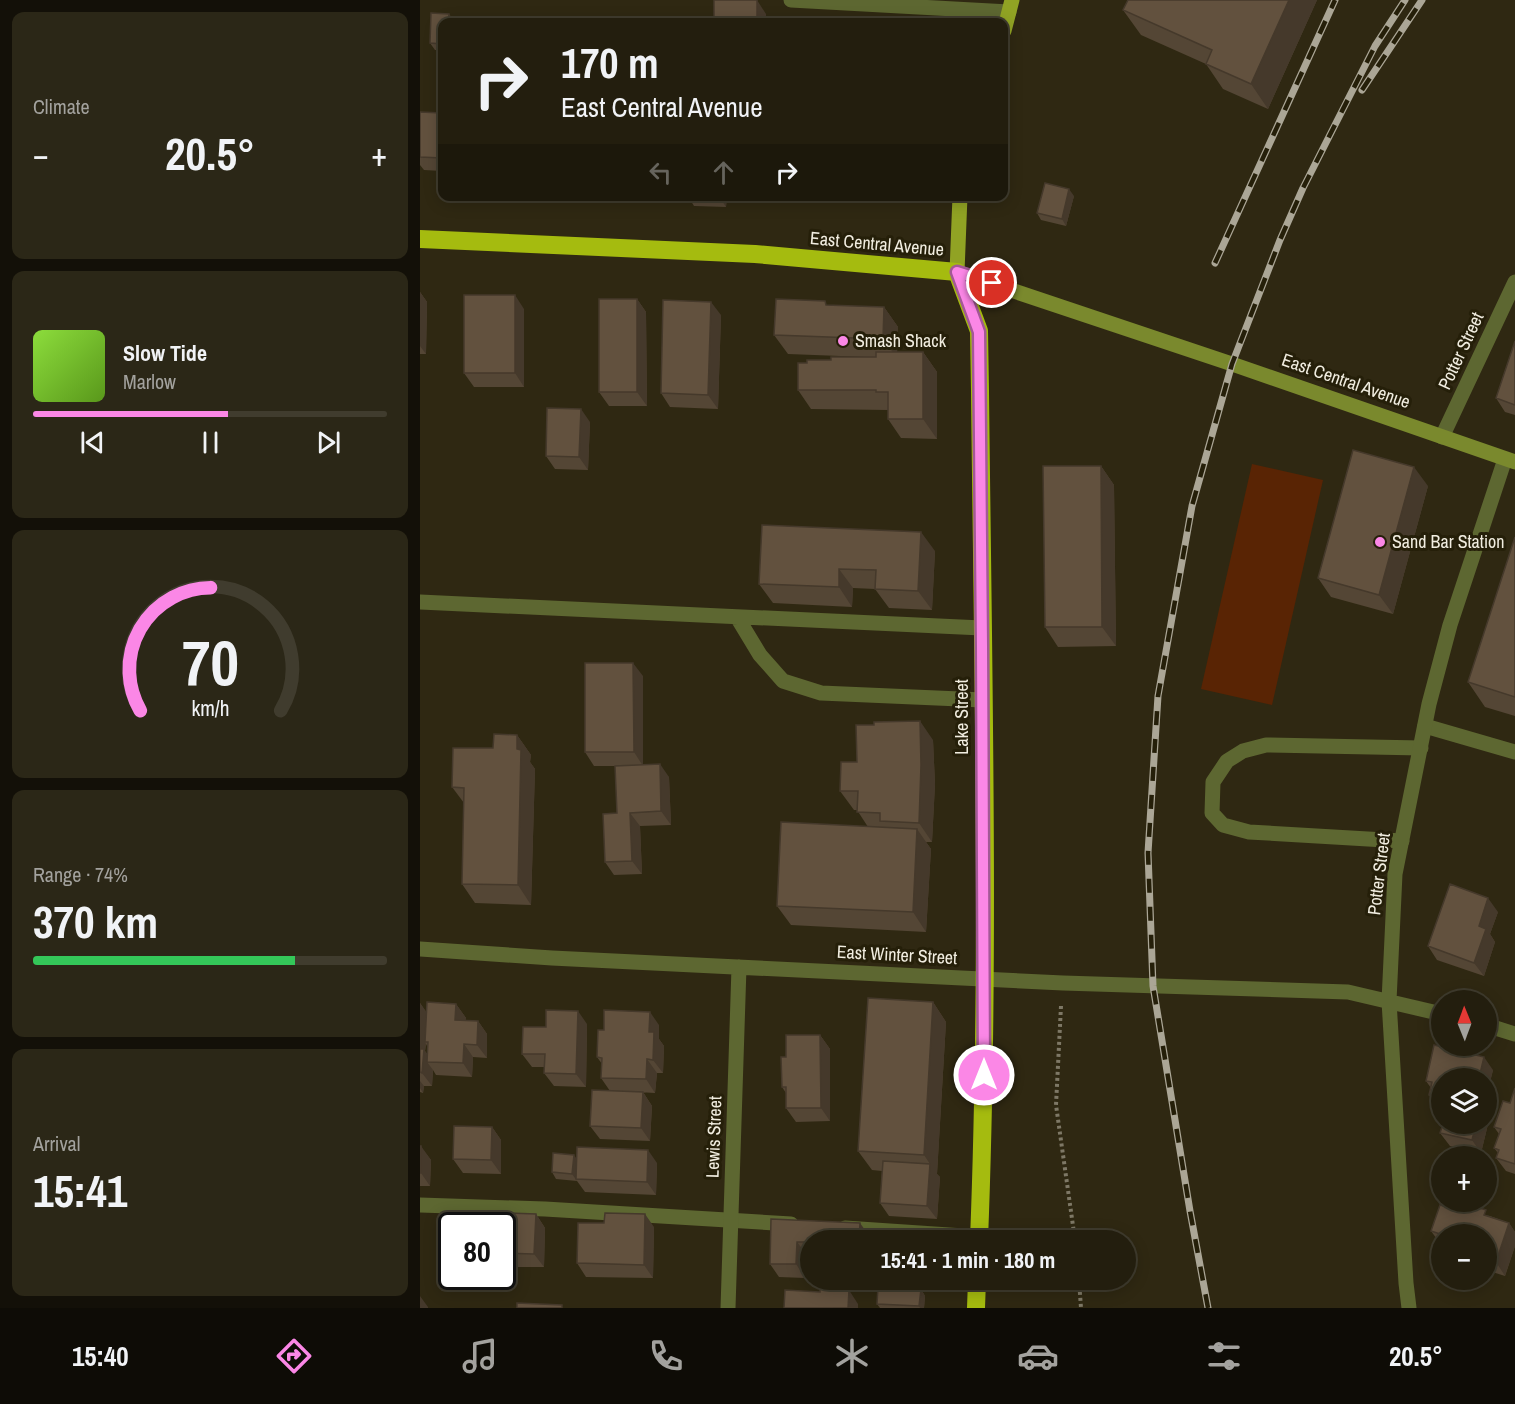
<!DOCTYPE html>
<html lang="en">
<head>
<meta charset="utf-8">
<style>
  :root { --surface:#231e0e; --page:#2b2717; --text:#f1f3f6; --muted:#a3a29e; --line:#403c2e; --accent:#fb87e6 }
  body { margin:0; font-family:"Archivo Narrow",sans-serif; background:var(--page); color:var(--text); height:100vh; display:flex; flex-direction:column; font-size:22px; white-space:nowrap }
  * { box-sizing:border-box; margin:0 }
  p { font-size:20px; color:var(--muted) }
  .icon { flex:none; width:33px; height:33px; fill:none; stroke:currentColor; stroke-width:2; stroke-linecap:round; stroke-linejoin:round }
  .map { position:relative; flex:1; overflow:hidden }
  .panel { display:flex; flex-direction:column; gap:12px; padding:12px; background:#131008; width:420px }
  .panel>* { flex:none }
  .banner { position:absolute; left:18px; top:18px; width:570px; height:183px; border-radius:12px; box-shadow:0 3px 15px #0003,0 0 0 2px var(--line); background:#231e0e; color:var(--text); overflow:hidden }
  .needle { width:39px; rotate:359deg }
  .fabs { position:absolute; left:1011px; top:990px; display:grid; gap:12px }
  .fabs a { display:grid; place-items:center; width:66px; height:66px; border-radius:50%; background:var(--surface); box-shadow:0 3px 15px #0003,0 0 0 2px var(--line); font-size:30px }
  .speed { position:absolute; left:18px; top:1212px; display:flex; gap:12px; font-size:30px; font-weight:700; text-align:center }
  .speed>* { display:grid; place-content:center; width:78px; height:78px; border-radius:50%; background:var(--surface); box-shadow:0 3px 15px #0003,0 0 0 2px var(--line); line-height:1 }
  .speed .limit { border:3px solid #111; border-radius:9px; background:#fff; color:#111 }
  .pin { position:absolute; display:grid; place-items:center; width:51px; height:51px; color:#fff; margin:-26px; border:3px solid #fff; border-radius:50%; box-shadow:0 2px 6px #0007 }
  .me { position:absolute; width:66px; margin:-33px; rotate:0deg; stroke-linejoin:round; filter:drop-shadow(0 0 4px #0008) }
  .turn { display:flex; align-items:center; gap:21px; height:126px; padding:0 24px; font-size:27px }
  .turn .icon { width:78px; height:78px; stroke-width:2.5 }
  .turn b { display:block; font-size:42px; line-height:51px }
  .lanes { display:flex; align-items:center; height:57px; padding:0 24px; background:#0003; justify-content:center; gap:30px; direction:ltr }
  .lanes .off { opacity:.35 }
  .big { font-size:45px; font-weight:700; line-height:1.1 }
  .panel .widget { flex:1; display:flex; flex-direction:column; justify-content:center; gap:9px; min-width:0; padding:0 21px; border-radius:12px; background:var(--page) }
  .panel .dial { align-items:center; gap:0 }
  .dial svg { height:156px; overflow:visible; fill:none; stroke:var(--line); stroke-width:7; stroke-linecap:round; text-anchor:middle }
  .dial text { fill:var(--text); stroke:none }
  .song { display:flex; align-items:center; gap:18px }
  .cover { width:72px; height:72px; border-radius:9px; background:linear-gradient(135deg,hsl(90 70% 55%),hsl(90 70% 35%)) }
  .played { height:6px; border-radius:3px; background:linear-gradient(90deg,var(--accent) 55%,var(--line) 55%) }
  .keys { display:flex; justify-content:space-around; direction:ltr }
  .heat { display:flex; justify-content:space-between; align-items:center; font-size:33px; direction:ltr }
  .charge { height:9px; border-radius:4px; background:linear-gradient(90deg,#34c759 74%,var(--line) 0) }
  .trip { position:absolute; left:380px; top:1230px; width:336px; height:60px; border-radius:30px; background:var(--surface); box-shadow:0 3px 15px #0003,0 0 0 2px var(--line); font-weight:700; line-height:60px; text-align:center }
  .tabs { display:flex; height:96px; justify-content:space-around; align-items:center; background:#0e0c06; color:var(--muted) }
  .tabs .icon { width:42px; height:42px }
  .tabs .on { color:var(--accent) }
  .tabs b { font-size:27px; color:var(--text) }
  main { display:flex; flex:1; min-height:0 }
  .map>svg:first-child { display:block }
  .green { fill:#592404 }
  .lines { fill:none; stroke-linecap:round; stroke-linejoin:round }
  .path { stroke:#7e7866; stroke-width:4; stroke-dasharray:3 3; stroke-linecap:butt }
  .lane { stroke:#5d6731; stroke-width:15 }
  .street { stroke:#5d6731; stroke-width:15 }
  .secondary { stroke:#7a892d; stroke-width:15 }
  .primary { stroke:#91a324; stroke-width:15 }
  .highway { stroke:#a5bb0f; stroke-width:18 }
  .rail-casing { stroke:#aba696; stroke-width:7 }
  .rail { stroke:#251f09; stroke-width:4.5; stroke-dasharray:14; stroke-linecap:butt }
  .wall { fill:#544635; fill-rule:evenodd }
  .shaded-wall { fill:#45392b }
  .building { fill:#62513e; stroke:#45392b; stroke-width:1.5 }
  .route-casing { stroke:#a35896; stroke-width:15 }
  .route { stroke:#fb87e6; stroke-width:10 }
  .poi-dot { fill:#fb87e6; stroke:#251f09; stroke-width:2 }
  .labels { text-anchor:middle; stroke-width:6; stroke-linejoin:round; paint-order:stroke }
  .street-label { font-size:18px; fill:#f1ede0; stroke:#251f09 }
  .poi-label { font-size:18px; fill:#f1ede0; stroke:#251f09; text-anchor:start }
</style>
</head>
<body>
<main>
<section class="panel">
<div class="widget"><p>Climate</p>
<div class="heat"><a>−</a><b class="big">20.5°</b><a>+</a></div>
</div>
<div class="widget">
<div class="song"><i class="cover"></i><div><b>Slow Tide</b><p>Marlow</p></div></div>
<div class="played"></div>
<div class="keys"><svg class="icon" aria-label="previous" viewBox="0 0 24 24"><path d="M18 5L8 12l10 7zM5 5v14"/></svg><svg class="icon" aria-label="pause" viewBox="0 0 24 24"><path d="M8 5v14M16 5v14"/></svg><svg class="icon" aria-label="next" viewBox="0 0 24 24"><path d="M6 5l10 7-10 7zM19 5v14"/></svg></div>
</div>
<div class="widget dial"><svg viewBox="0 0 100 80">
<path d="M14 69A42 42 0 1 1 86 69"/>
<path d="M14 69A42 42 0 0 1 50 6" stroke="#fb87e6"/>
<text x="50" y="56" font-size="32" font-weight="700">70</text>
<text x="50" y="72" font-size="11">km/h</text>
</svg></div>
<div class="widget"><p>Range · 74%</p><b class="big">370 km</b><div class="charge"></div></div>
<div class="widget"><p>Arrival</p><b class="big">15:41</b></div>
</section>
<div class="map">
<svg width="1095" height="1308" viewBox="0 0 1095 1308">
  <rect width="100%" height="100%" fill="#2f2812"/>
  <path class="green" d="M 832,464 L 903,480 L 852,705 L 781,689 Z"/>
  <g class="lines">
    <path class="path" d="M 641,1006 L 636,1105 L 655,1240
      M 659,1280 L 661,1308"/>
    <path class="lane" d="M 371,0 L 589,12
      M 0,602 L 562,628
      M 317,617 L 340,655 L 363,681 L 401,693 L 563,700
      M 1005,726 L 1095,752
      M 982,841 L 829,832 L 803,825 L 792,813 L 793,782 L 807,761 L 823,751 L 846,745 L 1001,748
      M 0,1205 L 125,1209 L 371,1224
      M 425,1228 L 559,1237"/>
    <path class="street" d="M 1022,437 L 1095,282
      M 0,949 L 132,958 L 643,983 L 928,992 L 1022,1014
      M 1066,1025 L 1095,1034
      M 308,1308 L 319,967
      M 989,1308 L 986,1283 L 969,1001 L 975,874 L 1009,704 L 1030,625 L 1085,459"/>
    <path class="secondary" d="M 537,272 L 812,364 L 1095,462"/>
    <path class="primary" d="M 584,31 L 592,0
      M 537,272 L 540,196"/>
    <path class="highway" d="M 0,239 L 335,254 L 537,272 L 559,331 L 560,391 C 563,674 570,958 559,1240
      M 556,1308 L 557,1280"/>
    <g class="rail-casing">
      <path id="rail" d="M 942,90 L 1002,0
        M 795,263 L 915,0
        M 788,1308 L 770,1211 L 733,986 L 728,853 L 738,696 L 772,506 L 812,364 L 860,240 L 883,188 L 955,46 L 985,0"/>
    </g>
    <use href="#rail" class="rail"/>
  </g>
  <path class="wall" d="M 897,0 L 848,109 L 803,89 L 786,64 L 721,35 L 703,10 Z
    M 11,13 L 29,14 L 34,21 L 34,22 L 22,22 L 22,50 L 15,50 L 10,43 Z
    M 0,112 L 22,113 L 22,171 L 4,170 L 0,165 Z
    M 268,196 L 307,196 L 306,207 L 274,206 Z
    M 654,196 L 646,226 L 621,220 L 617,213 Z
    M 0,292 L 7,302 L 6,354 L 0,354 Z
    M 217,299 L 226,312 L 227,406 L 189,406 L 179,392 Z
    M 464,307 L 478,327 L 477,352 L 503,352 L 517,372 L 517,439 L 481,438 L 468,419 L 468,410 L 391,409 L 378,390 L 387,363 L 446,357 L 368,354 L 354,335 Z
    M 104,309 L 104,387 L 54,387 L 44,373 Z
    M 301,315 L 298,409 L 250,407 L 241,393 Z
    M 1095,341 L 1095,415 L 1085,412 L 1076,398 Z
    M 170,422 L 168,470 L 135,469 L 126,456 Z
    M 681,466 L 694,485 L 696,646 L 638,647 L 625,627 Z
    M 1008,486 L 973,614 L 911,597 L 898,578 Z
    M 1095,537 L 1095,716 L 1065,707 L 1048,682 Z
    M 515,551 L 512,610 L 469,608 L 455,589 L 433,588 L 432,607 L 353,603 L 339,584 Z
    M 223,676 L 223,765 L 249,777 L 251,825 L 220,826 L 222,874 L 194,875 L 185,862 L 197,813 L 200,766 L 174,766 L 165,752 Z
    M 97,735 L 111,755 L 110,762 L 115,769 L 111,905 L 55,903 L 42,884 L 44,803 L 32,787 L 73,748 Z
    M 513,740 L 515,784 L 512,842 L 506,842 L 511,849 L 506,932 L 371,925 L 357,906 L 448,827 L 437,810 L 434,810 L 420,791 L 437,762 Z
    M 1078,912 L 1070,934 L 1075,942 L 1064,976 L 1017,960 L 1008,946 Z
    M 513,1002 L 526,1022 L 517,1174 L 520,1177 L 517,1219 L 469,1216 L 460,1203 L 462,1171 L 452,1170 L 438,1151 Z
    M 0,1003 L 6,1012 L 36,1004 L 46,1018 L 45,1020 L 58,1021 L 67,1034 L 67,1058 L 53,1057 L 52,1077 L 16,1075 L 13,1070 L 12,1086 L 4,1086 L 3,1093 L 0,1092 ZM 6,1044 L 7,1046 L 7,1054 L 5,1051 Z
    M 167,1024 L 166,1087 L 134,1086 L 124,1073 L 125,1067 L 112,1067 L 102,1054 L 126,1027 Z
    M 239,1025 L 239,1039 L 244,1046 L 243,1073 L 237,1073 L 235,1093 L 201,1091 L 223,1092 L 232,1106 L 230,1141 L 180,1139 L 170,1126 L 190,1091 L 181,1078 L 182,1064 L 177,1057 L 184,1030 Z
    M 400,1035 L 410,1049 L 410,1121 L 376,1122 L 366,1108 L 366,1093 L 362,1087 L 366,1057 Z
    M 1073,1070 L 1066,1098 L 1066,1078 L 1022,1078 L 1022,1110 L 1018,1109 L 1009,1095 L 1011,1088 L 1006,1081 Z
    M 1095,1088 L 1095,1174 L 1086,1171 L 1076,1158 L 1078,1153 L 1074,1148 L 1079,1134 L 1074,1127 L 1090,1103 Z
    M 1066,1106 L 1071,1112 L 1061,1153 L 1030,1146 L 1020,1133 L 1066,1124 Z
    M 72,1127 L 81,1140 L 81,1174 L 43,1173 L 33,1159 Z
    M 0,1146 L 11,1160 L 10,1186 L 0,1186 Z
    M 156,1159 L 237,1163 L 236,1195 L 165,1192 L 157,1181 L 136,1179 L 132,1172 Z
    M 1041,1211 L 1070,1216 L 1089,1223 L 1095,1232 L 1095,1246 L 1085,1276 L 1066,1270 L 1066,1234 L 1022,1234 L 1022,1246 L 1011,1231 Z
    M 116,1214 L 125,1228 L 124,1267 L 94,1267 L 84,1253 Z
    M 351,1219 L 450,1237 L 449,1240 L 390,1240 L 390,1255 L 387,1255 L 385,1278 L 359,1277 L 350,1264 Z
    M 234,1227 L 233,1278 L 166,1277 L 157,1263 Z
    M 464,1280 L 508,1280 L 507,1288 L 477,1287 L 501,1289 L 505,1296 L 504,1308 L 460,1308 L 457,1304 L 469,1287 Z"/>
  <path class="shaded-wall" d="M 337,0 L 346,14 L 346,22 L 337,22 Z
    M 869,0 L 897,0 L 848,109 L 831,84 Z
    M 29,14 L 34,21 L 34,22 L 28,22 Z
    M 649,189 L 654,196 L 646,226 L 642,219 Z
    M 299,196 L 307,196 L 306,207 Z
    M 0,292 L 7,302 L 6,354 L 0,346 Z
    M 95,295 L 104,309 L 104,387 L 95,373 Z
    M 217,299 L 226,312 L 227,406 L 217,392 Z
    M 291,302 L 301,315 L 298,409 L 288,395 Z
    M 464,307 L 478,327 L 477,358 L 463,339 Z
    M 503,352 L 517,372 L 517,439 L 503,419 Z
    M 161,409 L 170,422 L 168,470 L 159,457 Z
    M 681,466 L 694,485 L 696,646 L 682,627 Z
    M 994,467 L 1008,486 L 973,614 L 959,595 Z
    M 501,532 L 515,551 L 512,610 L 498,591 Z
    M 419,569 L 433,588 L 432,607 L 419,587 Z
    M 213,663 L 223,676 L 223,766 L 214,752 Z
    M 500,721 L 513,740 L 515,784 L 512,842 L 499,823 Z
    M 97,735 L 111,755 L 110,762 L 115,769 L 111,905 L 98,885 Z
    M 240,764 L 249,777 L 251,825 L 241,811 Z
    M 210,813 L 220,826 L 222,874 L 212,861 Z
    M 497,829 L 511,849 L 506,932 L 493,912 Z
    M 1068,898 L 1078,912 L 1070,934 L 1075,942 L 1064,976 L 1054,963 L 1059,926 Z
    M 513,1002 L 526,1022 L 517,1174 L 520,1177 L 517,1219 L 507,1206 L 510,1164 L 504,1155 Z
    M 0,1003 L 8,1014 L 5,1042 L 6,1044 L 5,1051 L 13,1062 L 7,1062 L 13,1070 L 12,1086 L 2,1073 L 0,1056 Z
    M 36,1004 L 46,1018 L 45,1033 L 35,1020 Z
    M 158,1011 L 167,1024 L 166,1087 L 156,1074 Z
    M 230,1012 L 239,1025 L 239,1039 L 244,1046 L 243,1073 L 233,1060 L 229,1032 Z
    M 58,1021 L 67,1034 L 67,1058 L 57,1045 Z
    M 400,1035 L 410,1049 L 410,1121 L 401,1108 Z
    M 44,1044 L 53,1057 L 52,1077 L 43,1063 Z
    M 1064,1057 L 1073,1070 L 1066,1098 L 1066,1078 L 1059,1078 Z
    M 227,1059 L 237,1073 L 235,1093 L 226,1079 Z
    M 0,1081 L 4,1086 L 3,1093 L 0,1088 Z
    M 223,1092 L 232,1106 L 230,1141 L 221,1128 Z
    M 1066,1106 L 1071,1112 L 1061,1153 L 1052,1140 L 1056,1124 L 1066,1124 Z
    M 72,1127 L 81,1140 L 81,1174 L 71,1160 Z
    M 1,1146 L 11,1160 L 10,1186 L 1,1173 Z
    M 228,1150 L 237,1163 L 236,1195 L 227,1182 Z
    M 154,1155 L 159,1162 L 156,1179 L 157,1181 L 152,1174 Z
    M 116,1214 L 125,1228 L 124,1267 L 114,1254 Z
    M 225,1214 L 234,1227 L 233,1278 L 224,1265 Z
    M 440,1223 L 450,1237 L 449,1240 L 439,1240 Z
    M 1089,1223 L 1095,1232 L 1095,1246 L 1085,1276 L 1076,1262 Z
    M 499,1233 L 505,1240 L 499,1240 Z
    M 377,1242 L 387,1255 L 385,1278 L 376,1264 Z
    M 501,1280 L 508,1280 L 507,1288 Z
    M 501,1289 L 505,1296 L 504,1308 L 500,1308 L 499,1306 Z
    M 429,1290 L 438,1304 L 438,1308 L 428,1308 Z
    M 0,1296 L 8,1307 L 8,1308 L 0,1308 Z"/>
  <path class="building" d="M 294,0 L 337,0 L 337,22 L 294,22 Z
    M 708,0 L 869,0 L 831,84 L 786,64 L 792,50 L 703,10 Z
    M 11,13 L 29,14 L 28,22 L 22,22 L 22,44 L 10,43 Z
    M 0,112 L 22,113 L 22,158 L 0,157 Z
    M 625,183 L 649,189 L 642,219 L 617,213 Z
    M 44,295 L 95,295 L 95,373 L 44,373 Z
    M 179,299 L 217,299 L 217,392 L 179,392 Z
    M 356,299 L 405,301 L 406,305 L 464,307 L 463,339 L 354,335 Z
    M 243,300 L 291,302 L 288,395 L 241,393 Z
    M 1095,341 L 1095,405 L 1076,398 Z
    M 456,352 L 503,352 L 503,419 L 468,419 L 468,392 L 456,392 L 456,390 L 378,390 L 378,363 L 387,363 L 387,360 L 411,360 L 411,357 L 456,357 Z
    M 127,408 L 161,409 L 159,457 L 126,456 Z
    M 933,450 L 994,467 L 959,595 L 898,578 Z
    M 623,466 L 681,466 L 682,627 L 625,627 Z
    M 342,525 L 501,532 L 498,591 L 455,589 L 456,570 L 419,569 L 419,587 L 339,584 Z
    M 1095,537 L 1095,697 L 1048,682 Z
    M 165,663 L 213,663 L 214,752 L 165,752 Z
    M 500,721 L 501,765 L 499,823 L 460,821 L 460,813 L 437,812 L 438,791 L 420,791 L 421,762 L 437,762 L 436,725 L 454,725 L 454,722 Z
    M 74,734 L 97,735 L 97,749 L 101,750 L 98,885 L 42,884 L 44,788 L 32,787 L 33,748 L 73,748 Z
    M 240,764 L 241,811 L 210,813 L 212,861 L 185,862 L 183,814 L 197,813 L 195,766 Z
    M 361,822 L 497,829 L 493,912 L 357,906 Z
    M 1030,884 L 1068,898 L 1059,926 L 1066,929 L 1054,963 L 1008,946 Z
    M 448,998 L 513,1002 L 504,1155 L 438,1151 Z
    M 7,1002 L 36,1004 L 35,1020 L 58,1021 L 57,1045 L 44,1044 L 43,1063 L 7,1062 L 8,1042 L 5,1042 Z
    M 126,1010 L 158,1011 L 156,1074 L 124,1073 L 125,1054 L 102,1054 L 103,1027 L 126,1027 Z
    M 184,1010 L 230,1012 L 229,1032 L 234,1032 L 233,1060 L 227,1059 L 226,1079 L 181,1078 L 182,1058 L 177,1057 L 178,1030 L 184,1030 Z
    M 366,1035 L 400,1035 L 401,1108 L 366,1108 L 366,1087 L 362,1087 L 361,1057 L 366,1057 Z
    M 1014,1045 L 1064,1057 L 1059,1078 L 1022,1078 L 1022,1098 L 1009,1095 L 1012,1082 L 1006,1081 Z
    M 0,1049 L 4,1049 L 2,1073 L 0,1072 Z
    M 1095,1088 L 1095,1164 L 1076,1158 L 1079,1150 L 1074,1148 L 1081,1129 L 1074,1127 L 1083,1101 L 1090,1103 Z
    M 172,1090 L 223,1092 L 221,1128 L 170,1126 Z
    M 1023,1124 L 1056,1124 L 1052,1140 L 1020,1133 Z
    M 34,1126 L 72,1127 L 71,1160 L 33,1159 Z
    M 0,1146 L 1,1146 L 1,1173 L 0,1173 Z
    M 157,1147 L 228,1150 L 227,1182 L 156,1179 Z
    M 133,1153 L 154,1155 L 152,1174 L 132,1172 Z
    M 463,1161 L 510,1164 L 507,1206 L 460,1203 Z
    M 1044,1203 L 1066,1210 L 1064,1215 L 1089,1223 L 1076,1262 L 1066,1259 L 1066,1234 L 1022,1234 L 1022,1241 L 1017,1240 L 1020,1234 L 1011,1231 L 1020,1205 L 1041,1211 Z
    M 86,1213 L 116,1214 L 114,1254 L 84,1253 Z
    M 185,1213 L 225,1214 L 224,1265 L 157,1263 L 158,1223 L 184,1223 Z
    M 351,1219 L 440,1223 L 439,1240 L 390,1240 L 390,1242 L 377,1242 L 376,1264 L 350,1264 Z
    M 461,1232 L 499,1233 L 499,1240 L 461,1240 Z
    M 458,1286 L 501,1289 L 499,1306 L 457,1304 Z
    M 400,1289 L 429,1290 L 428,1308 L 364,1308 L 365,1290 L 400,1292 Z
    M 97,1303 L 142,1305 L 142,1308 L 97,1308 Z"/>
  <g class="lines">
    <g class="route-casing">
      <path id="route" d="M 564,1075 L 562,646 L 559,332 L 537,272 L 572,283"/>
    </g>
    <use href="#route" class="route"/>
  </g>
  <g class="poi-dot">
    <circle cx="423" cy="341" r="6"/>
    <circle cx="960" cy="542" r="6"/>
  </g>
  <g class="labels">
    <g class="street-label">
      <text transform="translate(457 244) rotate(5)" y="6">East Central Avenue</text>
      <text transform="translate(1041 351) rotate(-65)" y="6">Potter Street</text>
      <text transform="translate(926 381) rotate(19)" y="6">East Central Avenue</text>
      <text transform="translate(542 717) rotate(-90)" y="6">Lake Street</text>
      <text transform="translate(959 874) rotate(-83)" y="6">Potter Street</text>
      <text transform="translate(477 955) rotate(3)" y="6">East Winter Street</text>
      <text transform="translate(294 1137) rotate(-88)" y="6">Lewis Street</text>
    </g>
    <g class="poi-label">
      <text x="435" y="347">Smash Shack</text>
      <text x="972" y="548">Sand Bar Station</text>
    </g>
  </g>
</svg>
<div class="fabs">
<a><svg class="needle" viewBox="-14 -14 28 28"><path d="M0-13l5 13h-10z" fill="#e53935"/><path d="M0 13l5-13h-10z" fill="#a3a29e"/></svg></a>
<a><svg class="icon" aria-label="layers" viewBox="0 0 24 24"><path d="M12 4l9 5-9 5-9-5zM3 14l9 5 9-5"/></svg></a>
<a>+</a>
<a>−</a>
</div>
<div class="speed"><div class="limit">80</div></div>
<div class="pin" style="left:572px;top:283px;background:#d93025"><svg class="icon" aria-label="arrive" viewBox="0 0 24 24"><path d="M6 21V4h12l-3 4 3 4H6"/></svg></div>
<svg class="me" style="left:564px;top:1075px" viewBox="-20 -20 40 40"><circle r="17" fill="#fb87e6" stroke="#fff" stroke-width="3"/><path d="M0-11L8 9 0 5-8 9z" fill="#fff"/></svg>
<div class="trip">15:41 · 1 min · 180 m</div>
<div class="banner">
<div class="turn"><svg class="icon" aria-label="right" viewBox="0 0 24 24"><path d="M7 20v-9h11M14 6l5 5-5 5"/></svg><div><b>170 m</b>East Central Avenue</div></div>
<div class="lanes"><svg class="icon off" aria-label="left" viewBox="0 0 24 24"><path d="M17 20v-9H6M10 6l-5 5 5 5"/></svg><svg class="icon off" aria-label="ahead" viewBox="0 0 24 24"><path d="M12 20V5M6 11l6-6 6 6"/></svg><svg class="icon" aria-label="right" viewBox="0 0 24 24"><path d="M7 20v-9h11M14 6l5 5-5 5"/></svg></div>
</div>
</div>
</main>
<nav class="tabs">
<b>15:40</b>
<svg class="icon on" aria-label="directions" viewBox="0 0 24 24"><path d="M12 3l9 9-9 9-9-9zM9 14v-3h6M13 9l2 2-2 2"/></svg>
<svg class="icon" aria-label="music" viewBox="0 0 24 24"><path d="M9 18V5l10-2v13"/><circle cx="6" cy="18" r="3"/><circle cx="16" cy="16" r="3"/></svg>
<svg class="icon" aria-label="phone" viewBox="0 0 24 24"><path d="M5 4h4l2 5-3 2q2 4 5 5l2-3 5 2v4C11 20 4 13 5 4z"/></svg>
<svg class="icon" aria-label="climate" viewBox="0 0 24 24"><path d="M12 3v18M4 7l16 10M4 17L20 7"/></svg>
<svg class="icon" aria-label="car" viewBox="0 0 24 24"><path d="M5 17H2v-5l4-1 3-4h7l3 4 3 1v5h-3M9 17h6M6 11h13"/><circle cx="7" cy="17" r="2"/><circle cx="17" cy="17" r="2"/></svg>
<svg class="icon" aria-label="filters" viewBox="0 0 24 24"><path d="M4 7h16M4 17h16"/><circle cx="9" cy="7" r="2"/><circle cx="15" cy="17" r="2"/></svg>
<b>20.5°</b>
</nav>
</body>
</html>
